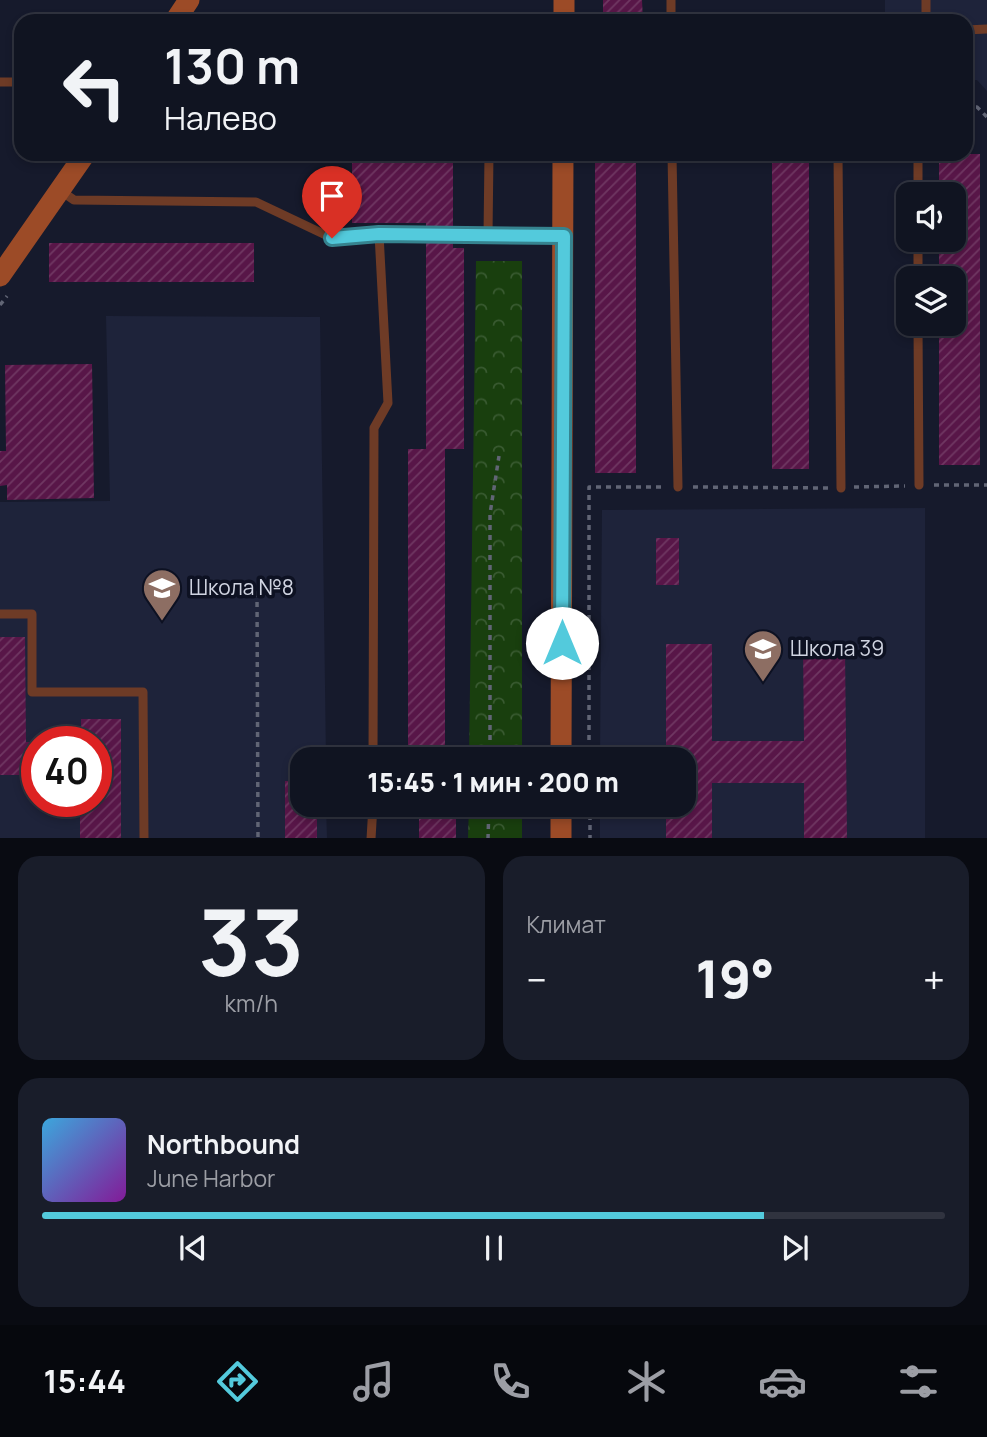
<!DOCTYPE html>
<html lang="ru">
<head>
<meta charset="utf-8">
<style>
  :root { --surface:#101421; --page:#191d2a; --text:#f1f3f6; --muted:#9c9ea5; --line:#30333f; --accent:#53cadc }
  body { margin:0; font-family:Manrope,sans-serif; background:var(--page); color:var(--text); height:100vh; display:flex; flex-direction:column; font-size:26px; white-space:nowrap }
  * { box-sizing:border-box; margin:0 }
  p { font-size:23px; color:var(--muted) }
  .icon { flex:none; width:38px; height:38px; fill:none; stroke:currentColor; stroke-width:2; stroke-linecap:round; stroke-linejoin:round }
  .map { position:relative; height:838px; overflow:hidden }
  .panel { display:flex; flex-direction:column; gap:18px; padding:18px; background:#090b12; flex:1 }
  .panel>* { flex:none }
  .top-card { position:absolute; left:14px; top:14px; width:959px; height:147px; border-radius:21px; box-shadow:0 4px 10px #0003,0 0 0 2px var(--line); background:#101421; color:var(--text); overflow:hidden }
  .fabs { position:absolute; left:896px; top:182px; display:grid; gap:14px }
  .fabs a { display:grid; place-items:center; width:70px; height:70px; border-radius:14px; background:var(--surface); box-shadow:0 4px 10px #0003,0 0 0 2px var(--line); font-size:35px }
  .speed { position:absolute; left:21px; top:726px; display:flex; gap:14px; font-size:35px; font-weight:700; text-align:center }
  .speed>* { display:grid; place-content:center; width:91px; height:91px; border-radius:50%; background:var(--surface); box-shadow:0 4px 10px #0003,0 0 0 2px var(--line); line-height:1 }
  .speed .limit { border:10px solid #d22; background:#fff; color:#111 }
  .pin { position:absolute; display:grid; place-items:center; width:60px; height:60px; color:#fff; margin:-72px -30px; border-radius:50% 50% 50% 0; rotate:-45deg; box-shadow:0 0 7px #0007 }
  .pin .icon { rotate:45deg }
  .me { position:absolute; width:77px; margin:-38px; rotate:0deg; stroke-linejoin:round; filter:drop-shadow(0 0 5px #0008) }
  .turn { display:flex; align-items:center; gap:24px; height:147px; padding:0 35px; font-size:32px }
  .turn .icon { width:91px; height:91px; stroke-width:2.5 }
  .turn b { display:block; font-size:49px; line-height:60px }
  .big { font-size:52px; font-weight:800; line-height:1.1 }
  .panel .widget { flex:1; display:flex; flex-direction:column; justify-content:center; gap:10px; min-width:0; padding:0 24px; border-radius:21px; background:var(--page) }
  .panel .dial { align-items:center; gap:0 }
  .dial b { font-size:91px; line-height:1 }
  .song { display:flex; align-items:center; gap:21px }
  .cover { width:84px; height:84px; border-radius:10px; background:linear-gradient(135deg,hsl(200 70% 55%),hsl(290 70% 35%)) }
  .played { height:7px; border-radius:4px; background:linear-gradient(90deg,var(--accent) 80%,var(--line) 80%) }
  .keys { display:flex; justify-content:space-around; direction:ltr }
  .heat { display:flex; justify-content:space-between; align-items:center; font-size:38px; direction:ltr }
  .panel .tiles { flex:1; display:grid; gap:18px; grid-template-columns:1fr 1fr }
  .widget:last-child { grid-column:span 2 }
  .trip { position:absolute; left:290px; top:747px; width:406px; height:70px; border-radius:21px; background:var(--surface); box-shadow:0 4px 10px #0003,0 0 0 2px var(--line); font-weight:800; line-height:70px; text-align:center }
  .dock { display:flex; height:112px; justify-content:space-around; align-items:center; background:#06080d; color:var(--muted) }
  .dock .icon { width:49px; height:49px }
  .dock .current { color:var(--accent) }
  .dock b { font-size:32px; color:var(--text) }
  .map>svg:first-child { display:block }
  .built { fill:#1e233a; fill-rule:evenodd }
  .park { fill:url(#park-crowns) }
  .building { fill:url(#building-hatch) }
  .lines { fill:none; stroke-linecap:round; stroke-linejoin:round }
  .path { stroke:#616575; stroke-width:3.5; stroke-dasharray:5 5; stroke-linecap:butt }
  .lane { stroke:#6e3b26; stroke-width:9 }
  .secondary { stroke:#9c4b27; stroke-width:21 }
  .route-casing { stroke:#36838f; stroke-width:18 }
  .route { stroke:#53cadc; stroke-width:12 }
  .labels { text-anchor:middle; stroke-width:7; stroke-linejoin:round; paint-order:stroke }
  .poi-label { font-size:21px; fill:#d0d4e1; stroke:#0d1122; text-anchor:start }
</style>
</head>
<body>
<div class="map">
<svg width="987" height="839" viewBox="0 0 987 839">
  <defs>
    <pattern id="park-crowns" width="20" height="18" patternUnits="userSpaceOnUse" patternTransform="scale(1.75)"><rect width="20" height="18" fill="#193f0e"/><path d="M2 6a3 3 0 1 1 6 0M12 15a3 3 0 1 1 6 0" fill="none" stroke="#395a31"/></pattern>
    <pattern id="building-hatch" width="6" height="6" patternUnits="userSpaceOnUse" patternTransform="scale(1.75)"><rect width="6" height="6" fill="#581648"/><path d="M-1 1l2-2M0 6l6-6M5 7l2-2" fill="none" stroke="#6f3762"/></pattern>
  </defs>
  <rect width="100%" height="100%" fill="#161a2c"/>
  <path class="built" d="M 885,0 L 987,0 L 987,91 L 977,80 L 966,80 L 966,21 L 885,21 Z
    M 106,316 L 320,317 L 326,759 L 303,760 L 303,805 L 326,805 L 327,838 L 0,838 L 0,502 L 110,501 ZM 37,742 L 96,742 L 96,802 L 37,802 Z
    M 925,508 L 925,838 L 600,839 L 600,805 L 684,805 L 684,760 L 600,759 L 602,510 Z"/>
  <path class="park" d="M 476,261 L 522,261 L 522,759 L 469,759 Z
    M 469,805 L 522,805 L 522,838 L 468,838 Z"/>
  <path class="building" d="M 603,0 L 642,0 L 643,21 L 603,21 Z
    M 352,154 L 453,154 L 453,228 L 426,228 L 426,223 L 352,223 Z
    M 939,154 L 980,154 L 980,465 L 939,465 L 939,324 L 954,324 L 954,278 L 939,278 L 939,240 L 954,240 L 954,194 L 939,194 Z
    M 772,157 L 809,157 L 809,469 L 772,469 Z
    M 595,162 L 636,162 L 636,473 L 595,473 Z
    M 426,242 L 453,242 L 453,248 L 464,248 L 464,449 L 445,449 L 445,753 L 408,753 L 408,449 L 426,449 Z
    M 49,243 L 254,243 L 254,282 L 49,282 Z
    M 92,364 L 94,498 L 7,500 L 7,485 L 0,486 L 0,451 L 6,451 L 5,365 Z
    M 656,538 L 679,538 L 679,585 L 656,585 Z
    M 0,637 L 25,637 L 26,742 L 37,742 L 37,775 L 0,775 Z
    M 666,644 L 712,644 L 712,741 L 804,741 L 803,648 L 845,648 L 847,838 L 804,838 L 804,783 L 712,783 L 712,838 L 666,838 L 666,805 L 684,805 L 684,760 L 666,760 Z
    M 81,719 L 121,719 L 121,838 L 80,838 L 80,802 L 96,802 L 96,742 L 81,742 Z
    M 285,781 L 303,781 L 303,805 L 317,805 L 317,838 L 285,838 Z
    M 419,805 L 456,805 L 456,838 L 419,838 Z"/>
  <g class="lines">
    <path class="path" d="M 966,107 L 977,107 L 987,117
      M 0,305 L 7,296
      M 934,485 L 987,485
      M 693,487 L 828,488
      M 854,487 L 905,486
      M 236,593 L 257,593 L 258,839
      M 490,760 L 490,514 L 499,456
      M 502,760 L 541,759
      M 589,760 L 589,487 L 664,487
      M 590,805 L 590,839
      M 488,839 L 489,805"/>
    <path class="lane" d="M 671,0 L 671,21
      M 926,21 L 926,0
      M 966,30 L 987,29
      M 0,82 L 21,82
      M 672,154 L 678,487
      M 838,154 L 841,488
      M 918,154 L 918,194
      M 61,191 L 74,200 L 256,202 L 332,238 L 379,234 L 562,236
      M 488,235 L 489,154
      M 918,240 L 918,278
      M 918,324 L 919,485
      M 0,614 L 32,614 L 32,692 L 143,692 L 144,839
      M 373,760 L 374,428 L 388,403 L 379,234
      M 371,839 L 373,805"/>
    <path class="secondary" d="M 175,21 L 189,0
      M 564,21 L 564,0
      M 0,276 L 85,154
      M 561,760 L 563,154
      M 561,839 L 561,805"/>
  </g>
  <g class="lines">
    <g class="route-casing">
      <path id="route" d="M 332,238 L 379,234 L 564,236 L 562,643"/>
    </g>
    <use href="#route" class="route"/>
  </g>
  <defs>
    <g id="school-pin" transform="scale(2.0125)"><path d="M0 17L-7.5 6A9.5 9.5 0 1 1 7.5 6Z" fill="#8d6e63" stroke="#0d1122"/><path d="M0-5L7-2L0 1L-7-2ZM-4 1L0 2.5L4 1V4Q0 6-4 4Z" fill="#fff"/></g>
  </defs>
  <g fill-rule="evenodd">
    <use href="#school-pin" x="162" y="588"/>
    <use href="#school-pin" x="763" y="649"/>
  </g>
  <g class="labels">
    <g class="poi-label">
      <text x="189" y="595">Школа №8</text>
      <text x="790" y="656">Школа 39</text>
    </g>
  </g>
</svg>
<div class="fabs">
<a><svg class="icon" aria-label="sound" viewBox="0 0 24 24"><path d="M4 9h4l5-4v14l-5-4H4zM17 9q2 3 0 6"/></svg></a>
<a><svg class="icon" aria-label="layers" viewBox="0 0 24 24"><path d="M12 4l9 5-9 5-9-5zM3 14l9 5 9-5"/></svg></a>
</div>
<div class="speed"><div class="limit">40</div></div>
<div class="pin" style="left:332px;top:238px;background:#d93025"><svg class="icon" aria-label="arrive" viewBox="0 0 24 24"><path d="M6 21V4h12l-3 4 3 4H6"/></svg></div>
<svg class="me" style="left:562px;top:643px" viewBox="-20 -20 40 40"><circle r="19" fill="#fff"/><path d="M0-13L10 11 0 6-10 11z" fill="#53cadc"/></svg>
<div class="trip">15:45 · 1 мин · 200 m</div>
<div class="top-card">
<div class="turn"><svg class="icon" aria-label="left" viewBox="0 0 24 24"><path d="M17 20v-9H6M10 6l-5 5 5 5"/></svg><div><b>130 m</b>Налево</div></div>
</div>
</div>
<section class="panel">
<div class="tiles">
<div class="widget dial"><b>33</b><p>km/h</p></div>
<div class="widget"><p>Климат</p>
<div class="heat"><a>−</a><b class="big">19°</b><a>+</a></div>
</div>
<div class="widget">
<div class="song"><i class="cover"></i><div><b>Northbound</b><p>June Harbor</p></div></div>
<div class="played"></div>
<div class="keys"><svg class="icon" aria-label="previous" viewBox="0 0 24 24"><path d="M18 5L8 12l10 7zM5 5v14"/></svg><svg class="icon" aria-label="pause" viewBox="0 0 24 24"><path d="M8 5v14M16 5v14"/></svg><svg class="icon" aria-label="next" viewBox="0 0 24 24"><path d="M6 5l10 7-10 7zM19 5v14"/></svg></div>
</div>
</div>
</section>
<nav class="dock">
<b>15:44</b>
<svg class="icon current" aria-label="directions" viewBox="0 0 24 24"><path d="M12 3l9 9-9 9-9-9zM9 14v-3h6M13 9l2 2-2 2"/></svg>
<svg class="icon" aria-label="music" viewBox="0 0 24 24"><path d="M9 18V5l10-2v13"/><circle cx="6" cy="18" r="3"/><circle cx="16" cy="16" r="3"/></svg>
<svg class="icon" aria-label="phone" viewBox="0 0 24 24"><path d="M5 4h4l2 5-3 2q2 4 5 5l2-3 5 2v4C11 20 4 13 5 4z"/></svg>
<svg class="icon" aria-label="climate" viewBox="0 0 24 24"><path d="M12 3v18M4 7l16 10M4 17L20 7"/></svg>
<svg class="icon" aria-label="car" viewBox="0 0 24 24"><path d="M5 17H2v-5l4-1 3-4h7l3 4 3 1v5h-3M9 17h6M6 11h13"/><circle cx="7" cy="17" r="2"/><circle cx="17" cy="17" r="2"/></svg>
<svg class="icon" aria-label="filters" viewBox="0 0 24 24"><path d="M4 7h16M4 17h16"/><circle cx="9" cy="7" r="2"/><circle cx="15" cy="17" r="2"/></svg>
</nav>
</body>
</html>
